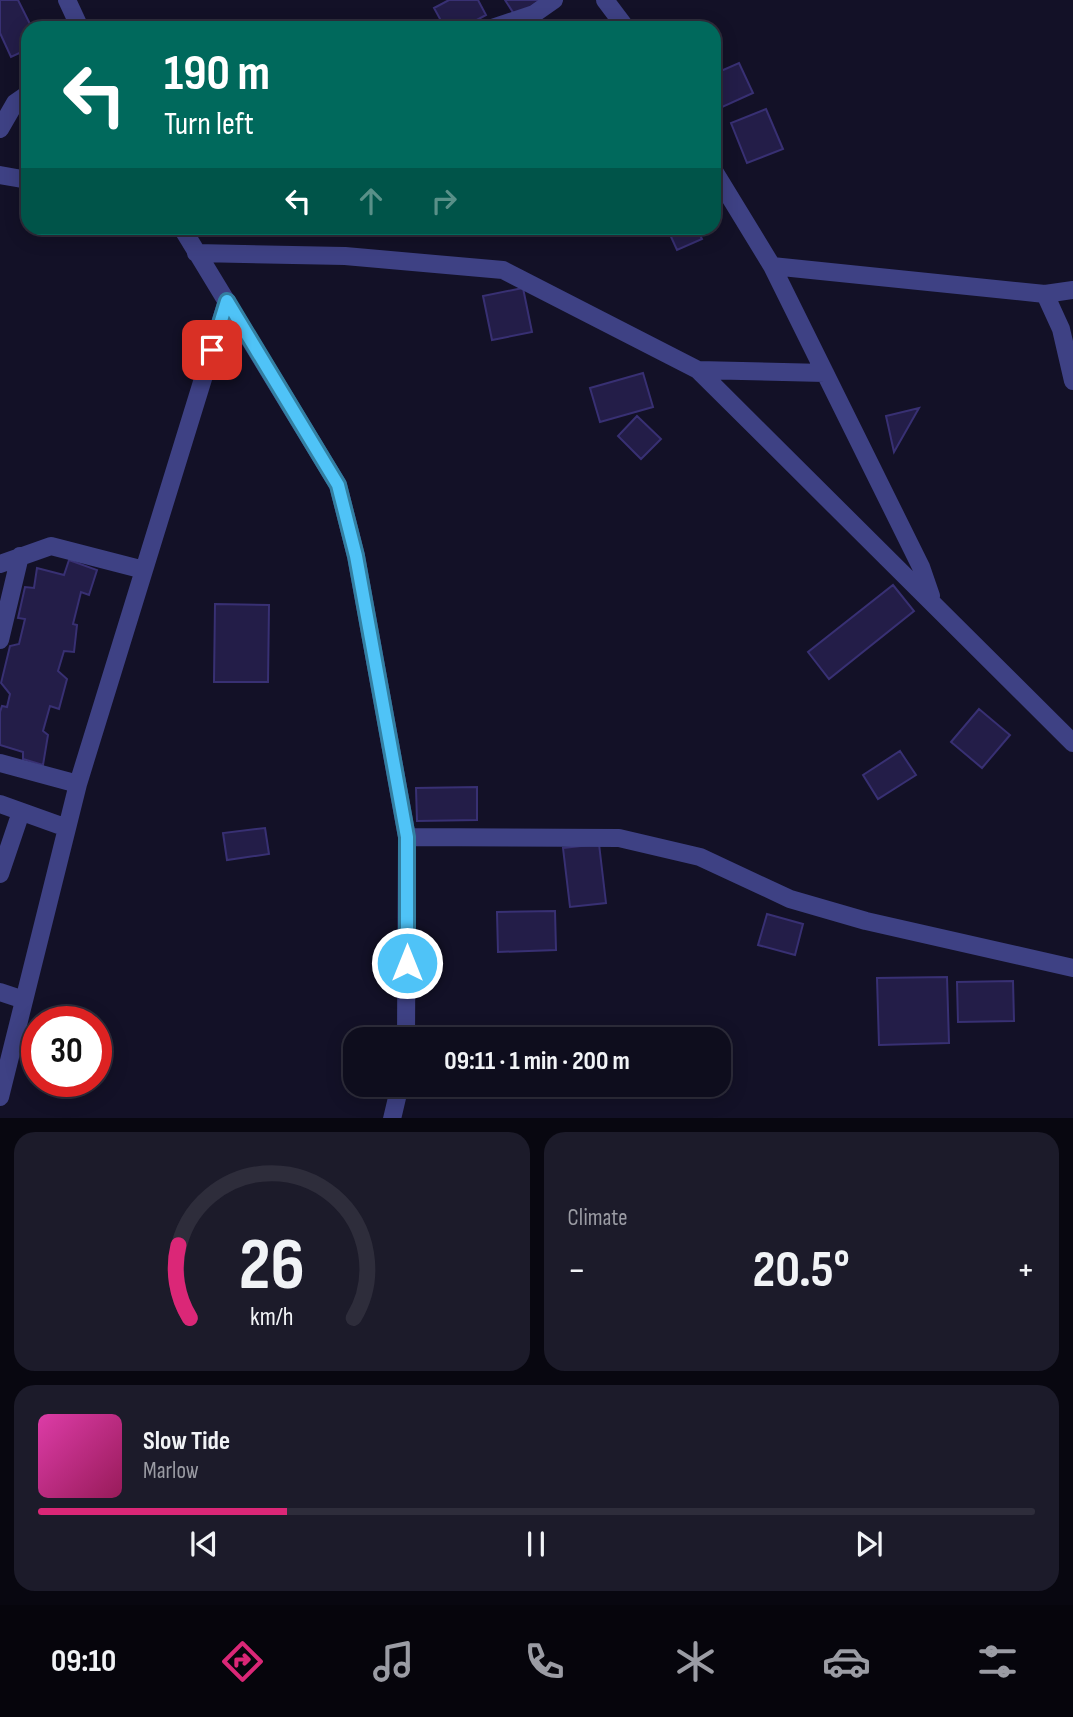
<!DOCTYPE html>
<html lang="en">
<head>
<meta charset="utf-8">
<style>
  :root { --surface:#0e0d1d; --page:#1c1b2a; --text:#f1f3f6; --muted:#9b9ca4; --line:#2e2d3b; --accent:#db2777 }
  body { margin:0; font-family:"Sofia Sans Condensed",sans-serif; background:var(--page); color:var(--text); height:100vh; display:flex; flex-direction:column; font-size:26px; white-space:nowrap }
  * { box-sizing:border-box; margin:0 }
  p { font-size:23px; color:var(--muted) }
  .icon { flex:none; width:38px; height:38px; fill:none; stroke:currentColor; stroke-width:2; stroke-linecap:round; stroke-linejoin:round }
  .map { position:relative; height:1118px; overflow:hidden }
  .sheet { display:flex; flex-direction:column; gap:14px; padding:14px; background:#080710; flex:1 }
  .sheet>* { flex:none }
  .hud { position:absolute; left:21px; top:21px; width:700px; height:214px; border-radius:21px; box-shadow:0 4px 18px #0003,0 0 0 2px var(--line); background:#00695c; color:#fff; overflow:hidden }
  .speed { position:absolute; left:21px; top:1006px; display:flex; gap:14px; font-size:35px; font-weight:700; text-align:center }
  .speed>* { display:grid; place-content:center; width:91px; height:91px; border-radius:50%; background:var(--surface); box-shadow:0 4px 18px #0003,0 0 0 2px var(--line); line-height:1 }
  .speed .limit { border:10px solid #d22; background:#fff; color:#111 }
  .pin { position:absolute; display:grid; place-items:center; width:60px; height:60px; color:#fff; margin:-30px; border-radius:14px; box-shadow:0 4px 10px #0006 }
  .me { position:absolute; width:77px; margin:-38px; rotate:0deg; stroke-linejoin:round; filter:drop-shadow(0 0 5px #0008) }
  .turn { display:flex; align-items:center; gap:24px; height:147px; padding:0 28px; font-size:32px }
  .turn .icon { width:91px; height:91px; stroke-width:2.5 }
  .turn b { display:block; font-size:49px; line-height:60px }
  .lanes { display:flex; align-items:center; height:66px; padding:0 28px; background:#0003; justify-content:center; gap:35px; direction:ltr }
  .lanes .off { opacity:.35 }
  .big { font-size:52px; font-weight:700; line-height:1.1 }
  .sheet .card { flex:1; display:flex; flex-direction:column; justify-content:center; gap:10px; min-width:0; padding:0 24px; border-radius:21px; background:var(--page) }
  .sheet .dial { align-items:center; gap:0 }
  .dial svg { height:182px; overflow:visible; fill:none; stroke:var(--line); stroke-width:7; stroke-linecap:round; text-anchor:middle }
  .dial text { fill:var(--text); stroke:none }
  .song { display:flex; align-items:center; gap:21px }
  .cover { width:84px; height:84px; border-radius:10px; background:linear-gradient(135deg,hsl(320 70% 55%),hsl(330 70% 35%)) }
  .played { height:7px; border-radius:4px; background:linear-gradient(90deg,var(--accent) 25%,var(--line) 25%) }
  .keys { display:flex; justify-content:space-around; direction:ltr }
  .heat { display:flex; justify-content:space-between; align-items:center; font-size:38px; direction:ltr }
  .sheet .tiles { flex:1; display:grid; gap:14px; grid-template-columns:1fr 1fr }
  .card:last-child { grid-column:span 2 }
  .trip { position:absolute; left:343px; top:1027px; width:388px; height:70px; border-radius:21px; background:var(--surface); box-shadow:0 4px 18px #0003,0 0 0 2px var(--line); font-weight:700; line-height:70px; text-align:center }
  .tabs { display:flex; height:112px; justify-content:space-around; align-items:center; background:#06050c; color:var(--muted) }
  .tabs .icon { width:49px; height:49px }
  .tabs .active { color:var(--accent) }
  .tabs b { font-size:32px; color:var(--text) }
  .map>svg:first-child { display:block }
  .building { fill:#231d48; stroke:#383073; stroke-width:2 }
  .lines { fill:none; stroke-linecap:round; stroke-linejoin:round }
  .minor { stroke:#3e4184; stroke-width:18 }
  .route-casing { stroke:#337fa1; stroke-width:18 }
  .route { stroke:#4fc3f7; stroke-width:12 }
</style>
</head>
<body>
<div class="map">
<svg width="1073" height="1119" viewBox="0 0 1073 1119">
  <rect width="100%" height="100%" fill="#131127"/>
  <path class="building" d="M 0,0 L 18,0 L 32,28 L 28,28 L 28,49 L 11,57 L 0,33 Z
    M 449,0 L 478,0 L 486,15 L 462,28 L 445,28 L 434,8 Z
    M 505,0 L 541,0 L 516,17 Z
    M 739,63 L 753,93 L 720,108 L 714,96 L 714,74 Z
    M 766,109 L 783,149 L 747,163 L 731,123 Z
    M 667,228 L 701,228 L 697,229 L 702,239 L 677,250 Z
    M 523,288 L 532,332 L 492,340 L 483,296 Z
    M 643,373 L 653,407 L 600,422 L 590,388 Z
    M 919,408 L 894,452 L 886,416 Z
    M 637,416 L 661,439 L 641,459 L 618,436 Z
    M 69,560 L 97,570 L 89,595 L 81,592 L 73,624 L 77,625 L 74,652 L 64,651 L 58,671 L 67,679 L 59,709 L 50,706 L 43,731 L 48,735 L 43,765 L 23,759 L 23,752 L 0,745 L 0,712 L 2,706 L 7,707 L 10,694 L 1,683 L 10,646 L 19,644 L 25,619 L 18,618 L 25,587 L 34,588 L 37,568 L 64,575 Z
    M 893,585 L 914,611 L 829,679 L 808,652 Z
    M 215,604 L 269,605 L 268,682 L 214,682 Z
    M 979,709 L 1010,735 L 982,768 L 951,742 Z
    M 900,751 L 916,775 L 878,799 L 863,775 Z
    M 477,787 L 477,820 L 417,821 L 416,788 Z
    M 265,828 L 269,854 L 227,860 L 223,833 Z
    M 599,844 L 606,903 L 570,907 L 563,848 Z
    M 555,911 L 556,950 L 498,952 L 497,912 Z
    M 767,914 L 803,924 L 795,955 L 758,945 Z
    M 947,977 L 949,1043 L 879,1045 L 877,978 Z
    M 1013,981 L 1014,1021 L 958,1022 L 957,982 Z"/>
  <g class="lines">
    <path class="minor" d="M 67,0 L 80,28
      M 605,0 L 626,28
      M 492,28 L 534,14 L 554,0
      M 0,129 L 15,103 L 28,94
      M 714,171 L 772,266 L 921,567 L 931,596
      M 0,175 L 28,180
      M 182,228 L 338,485 L 356,556 L 407,837 L 406,1040
      M 196,253 L 345,256 L 503,270 L 698,370 L 1073,743
      M 772,266 L 1045,294 L 1061,329 L 1073,381
      M 1045,294 L 1073,290
      M 698,370 L 825,373
      M 0,564 L 51,546 L 144,570
      M 0,640 L 20,556
      M 0,763 L 78,784
      M 0,804 L 67,828
      M 407,837 L 619,838 L 700,857 L 790,899 L 866,921 L 1073,968
      M 0,874 L 21,812
      M 0,992 L 24,1000
      M 0,1097 L 78,784 L 227,301
      M 392,1119 L 400,1085"/>
  </g>
  <g class="lines">
    <g class="route-casing">
      <path id="route" d="M 212,350 L 227,301 L 338,485 L 356,556 L 407,837 L 407,963"/>
    </g>
    <use href="#route" class="route"/>
  </g>
</svg>
<div class="speed"><div class="limit">30</div></div>
<div class="pin" style="left:212px;top:350px;background:#d93025"><svg class="icon" aria-label="arrive" viewBox="0 0 24 24"><path d="M6 21V4h12l-3 4 3 4H6"/></svg></div>
<svg class="me" style="left:407px;top:963px" viewBox="-20 -20 40 40"><circle r="17" fill="#4fc3f7" stroke="#fff" stroke-width="3"/><path d="M0-11L8 9 0 5-8 9z" fill="#fff"/></svg>
<div class="trip">09:11 · 1 min · 200 m</div>
<div class="hud">
<div class="turn"><svg class="icon" aria-label="left" viewBox="0 0 24 24"><path d="M17 20v-9H6M10 6l-5 5 5 5"/></svg><div><b>190 m</b>Turn left</div></div>
<div class="lanes"><svg class="icon" aria-label="left" viewBox="0 0 24 24"><path d="M17 20v-9H6M10 6l-5 5 5 5"/></svg><svg class="icon off" aria-label="ahead" viewBox="0 0 24 24"><path d="M12 20V5M6 11l6-6 6 6"/></svg><svg class="icon off" aria-label="right" viewBox="0 0 24 24"><path d="M7 20v-9h11M14 6l5 5-5 5"/></svg></div>
</div>
</div>
<section class="sheet">
<div class="tiles">
<div class="card dial"><svg viewBox="0 0 100 80">
<path d="M14 69A42 42 0 1 1 86 69"/>
<path d="M14 69A42 42 0 0 1 9 37" stroke="#db2777"/>
<text x="50" y="56" font-size="32" font-weight="700">26</text>
<text x="50" y="72" font-size="11">km/h</text>
</svg></div>
<div class="card"><p>Climate</p>
<div class="heat"><a>−</a><b class="big">20.5°</b><a>+</a></div>
</div>
<div class="card">
<div class="song"><i class="cover"></i><div><b>Slow Tide</b><p>Marlow</p></div></div>
<div class="played"></div>
<div class="keys"><svg class="icon" aria-label="previous" viewBox="0 0 24 24"><path d="M18 5L8 12l10 7zM5 5v14"/></svg><svg class="icon" aria-label="pause" viewBox="0 0 24 24"><path d="M8 5v14M16 5v14"/></svg><svg class="icon" aria-label="next" viewBox="0 0 24 24"><path d="M6 5l10 7-10 7zM19 5v14"/></svg></div>
</div>
</div>
</section>
<nav class="tabs">
<b>09:10</b>
<svg class="icon active" aria-label="directions" viewBox="0 0 24 24"><path d="M12 3l9 9-9 9-9-9zM9 14v-3h6M13 9l2 2-2 2"/></svg>
<svg class="icon" aria-label="music" viewBox="0 0 24 24"><path d="M9 18V5l10-2v13"/><circle cx="6" cy="18" r="3"/><circle cx="16" cy="16" r="3"/></svg>
<svg class="icon" aria-label="phone" viewBox="0 0 24 24"><path d="M5 4h4l2 5-3 2q2 4 5 5l2-3 5 2v4C11 20 4 13 5 4z"/></svg>
<svg class="icon" aria-label="climate" viewBox="0 0 24 24"><path d="M12 3v18M4 7l16 10M4 17L20 7"/></svg>
<svg class="icon" aria-label="car" viewBox="0 0 24 24"><path d="M5 17H2v-5l4-1 3-4h7l3 4 3 1v5h-3M9 17h6M6 11h13"/><circle cx="7" cy="17" r="2"/><circle cx="17" cy="17" r="2"/></svg>
<svg class="icon" aria-label="filters" viewBox="0 0 24 24"><path d="M4 7h16M4 17h16"/><circle cx="9" cy="7" r="2"/><circle cx="15" cy="17" r="2"/></svg>
</nav>
</body>
</html>
